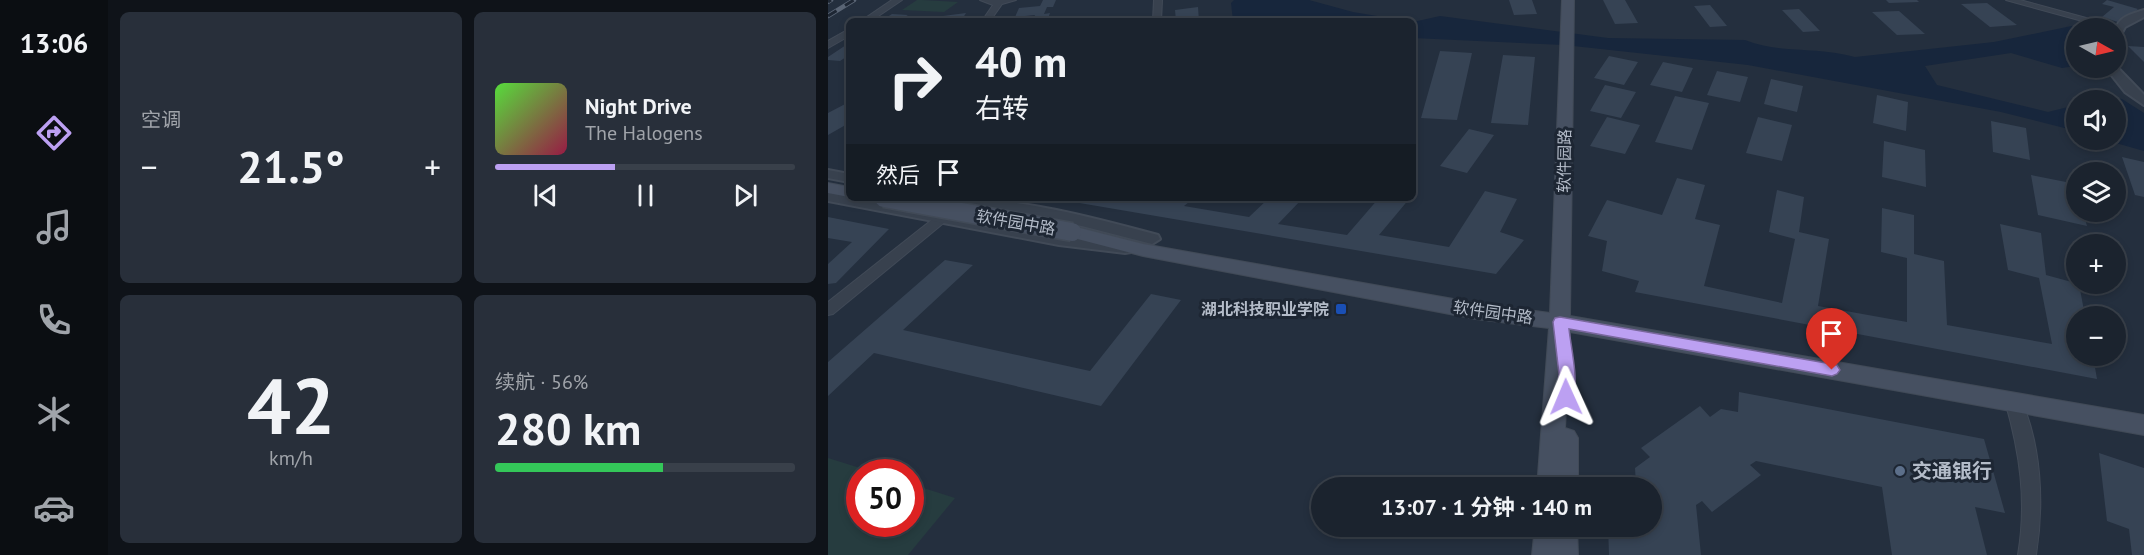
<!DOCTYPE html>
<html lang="zh">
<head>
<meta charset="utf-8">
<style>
  :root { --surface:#1b232e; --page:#282f3a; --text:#f1f3f6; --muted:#a0a4aa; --line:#39404a; --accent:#bca0f2 }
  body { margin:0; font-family:"PT Sans","Noto Sans SC",sans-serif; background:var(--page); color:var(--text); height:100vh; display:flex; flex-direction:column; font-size:22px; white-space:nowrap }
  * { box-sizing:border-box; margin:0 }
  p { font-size:20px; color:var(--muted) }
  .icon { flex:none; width:33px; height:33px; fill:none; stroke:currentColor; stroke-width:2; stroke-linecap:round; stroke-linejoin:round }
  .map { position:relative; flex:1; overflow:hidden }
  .sheet { display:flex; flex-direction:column; gap:12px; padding:12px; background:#0f1319; width:720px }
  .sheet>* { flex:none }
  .top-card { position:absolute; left:18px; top:18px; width:570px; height:183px; border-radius:9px; box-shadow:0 3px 9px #0003,0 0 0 2px var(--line); background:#1b232e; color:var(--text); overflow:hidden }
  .needle { width:39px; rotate:98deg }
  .tools { position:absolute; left:1238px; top:18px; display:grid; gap:12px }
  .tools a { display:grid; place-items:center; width:60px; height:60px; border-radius:50%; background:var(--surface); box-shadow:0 3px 9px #0003,0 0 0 2px var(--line); font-size:30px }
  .speed { position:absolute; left:18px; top:459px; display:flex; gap:12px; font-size:30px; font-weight:700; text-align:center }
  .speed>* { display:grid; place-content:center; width:78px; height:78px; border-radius:50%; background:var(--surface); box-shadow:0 3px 9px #0003,0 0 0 2px var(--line); line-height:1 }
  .speed .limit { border:9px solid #d22; background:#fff; color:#111 }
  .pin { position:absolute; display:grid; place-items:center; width:51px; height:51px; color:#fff; margin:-62px -26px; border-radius:50% 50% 50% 0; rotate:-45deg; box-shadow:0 0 6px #0007 }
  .pin .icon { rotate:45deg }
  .me { position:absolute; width:66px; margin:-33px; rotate:359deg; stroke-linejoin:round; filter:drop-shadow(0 0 4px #0008) }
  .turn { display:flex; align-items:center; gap:21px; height:126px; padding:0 30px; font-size:27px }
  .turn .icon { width:78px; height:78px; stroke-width:2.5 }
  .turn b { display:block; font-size:42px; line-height:51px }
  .then { display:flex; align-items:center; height:57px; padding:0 30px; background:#0003; gap:12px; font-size:22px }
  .big { font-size:45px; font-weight:700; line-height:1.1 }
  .sheet .widget { flex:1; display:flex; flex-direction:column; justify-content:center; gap:9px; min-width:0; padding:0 21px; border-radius:9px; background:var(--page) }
  .sheet .dial { align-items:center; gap:0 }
  .dial b { font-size:78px; line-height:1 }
  .song { display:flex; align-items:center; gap:18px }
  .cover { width:72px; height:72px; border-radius:9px; background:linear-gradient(135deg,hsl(110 70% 55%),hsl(340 70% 35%)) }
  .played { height:6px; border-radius:3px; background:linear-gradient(90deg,var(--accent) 40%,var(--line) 40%) }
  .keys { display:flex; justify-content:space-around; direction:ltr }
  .heat { display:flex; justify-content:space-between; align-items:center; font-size:33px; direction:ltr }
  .charge { height:9px; border-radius:4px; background:linear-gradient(90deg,#34c759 56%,var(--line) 0) }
  .sheet .tiles { flex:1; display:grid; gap:12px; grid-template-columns:repeat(2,1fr) }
  .trip { position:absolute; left:483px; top:477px; width:351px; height:60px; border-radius:30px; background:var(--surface); box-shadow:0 3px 9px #0003,0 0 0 2px var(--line); font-weight:700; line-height:60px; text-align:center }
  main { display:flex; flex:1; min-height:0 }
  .tabs { display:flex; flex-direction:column; width:108px; justify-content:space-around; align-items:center; background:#0b0e12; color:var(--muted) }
  .tabs .icon { width:42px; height:42px }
  .tabs .selected { color:var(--accent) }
  .tabs b { font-size:27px; color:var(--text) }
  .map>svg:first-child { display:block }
  .green { fill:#263c3f }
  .water { fill:#17263c }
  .building { fill:#364354 }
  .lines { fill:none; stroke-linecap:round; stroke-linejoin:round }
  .minor-casing { stroke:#414a57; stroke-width:2 }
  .tertiary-casing { stroke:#414a57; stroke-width:4 }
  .secondary-casing { stroke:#414a57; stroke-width:2 }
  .minor { fill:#38414e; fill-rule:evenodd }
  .tertiary { fill:#38414e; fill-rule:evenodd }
  .secondary { fill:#465061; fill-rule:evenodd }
  .rail-casing { stroke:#5a6575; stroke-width:4.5 }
  .rail { stroke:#1d2633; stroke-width:3; stroke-dasharray:10; stroke-linecap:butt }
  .secondary-bridge-casing { stroke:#414a57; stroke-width:21; stroke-linecap:butt }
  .secondary-bridge { stroke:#465061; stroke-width:18 }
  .route { fill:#bca0f2; stroke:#7a689d; stroke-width:1.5 }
  .transit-dot { fill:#1a4fb4; stroke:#1d2633; stroke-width:2 }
  .service-dot { fill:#5c6f8a; stroke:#1d2633; stroke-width:2 }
  .labels { text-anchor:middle; stroke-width:6; stroke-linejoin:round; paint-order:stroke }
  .street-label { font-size:16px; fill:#b4bcc9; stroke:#1d2633 }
  .poi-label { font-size:16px; font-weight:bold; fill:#b4bcc9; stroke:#1d2633; text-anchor:end }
  .near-poi-label { font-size:20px; font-weight:bold; fill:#b4bcc9; stroke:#1d2633; text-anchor:start }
</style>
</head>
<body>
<main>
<nav class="tabs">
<b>13:06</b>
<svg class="icon selected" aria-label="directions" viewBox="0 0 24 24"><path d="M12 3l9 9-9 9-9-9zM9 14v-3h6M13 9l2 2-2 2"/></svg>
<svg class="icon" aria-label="music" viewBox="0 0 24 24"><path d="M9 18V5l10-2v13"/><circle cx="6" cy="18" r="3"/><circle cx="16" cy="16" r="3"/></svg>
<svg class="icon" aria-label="phone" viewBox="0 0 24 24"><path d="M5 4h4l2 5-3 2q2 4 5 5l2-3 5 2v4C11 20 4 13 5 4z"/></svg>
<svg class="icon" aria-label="climate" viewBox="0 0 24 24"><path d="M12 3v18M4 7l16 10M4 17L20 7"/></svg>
<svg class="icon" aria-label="car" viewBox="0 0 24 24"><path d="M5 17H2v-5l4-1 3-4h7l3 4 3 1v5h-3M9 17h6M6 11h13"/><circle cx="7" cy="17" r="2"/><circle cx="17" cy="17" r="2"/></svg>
</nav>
<section class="sheet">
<div class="tiles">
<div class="widget"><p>空调</p>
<div class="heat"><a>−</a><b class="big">21.5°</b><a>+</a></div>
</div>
<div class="widget">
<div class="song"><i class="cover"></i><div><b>Night Drive</b><p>The Halogens</p></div></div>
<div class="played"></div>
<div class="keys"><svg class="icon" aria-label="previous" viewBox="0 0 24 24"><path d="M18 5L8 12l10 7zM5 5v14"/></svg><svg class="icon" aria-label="pause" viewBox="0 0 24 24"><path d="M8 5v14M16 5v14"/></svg><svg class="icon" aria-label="next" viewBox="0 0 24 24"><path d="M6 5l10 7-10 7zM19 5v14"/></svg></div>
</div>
<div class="widget dial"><b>42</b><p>km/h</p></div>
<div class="widget"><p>续航 · 56%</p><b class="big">280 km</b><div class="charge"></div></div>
</div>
</section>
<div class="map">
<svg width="1316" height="555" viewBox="0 0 1316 555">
  <rect width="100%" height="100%" fill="#242f3e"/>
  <path class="green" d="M 89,0 L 94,0 L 130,2 L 116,12 L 74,10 Z
    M 0,458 L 45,472 L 32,472 L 32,524 L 82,524 L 83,484 L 127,498 L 80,555 L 0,555 Z"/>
  <path class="water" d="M 406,0 L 481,0 L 525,12 L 579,21 L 405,21 L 403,3 Z
    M 612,16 L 780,38 L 917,40 C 951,54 990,46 1027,57 L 1166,42 L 1253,24 L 1265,28 L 1248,28 L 1248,66 L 1234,68 L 1183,53 L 1097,66 L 1109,85 L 1220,112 L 1248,105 L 1248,131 L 1173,112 L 920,65 L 736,45 L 585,38 L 585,22 Z
    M 1270,97 L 1294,99 L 1316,113 L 1316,151 L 1277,140 L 1287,140 L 1287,100 L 1261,100 Z"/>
  <path class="building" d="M 215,0 L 228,0 L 225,7 L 219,7 L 216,14 L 222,13 L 219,21 L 204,21 L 207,15 L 187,17 L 191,8 L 212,6 Z
    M 681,0 L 704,0 L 709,14 L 686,15 Z
    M 775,0 L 797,0 L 810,23 L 787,24 Z
    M 1058,0 L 1089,0 L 1091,2 L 1061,3 Z
    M 1279,0 L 1310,9 L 1293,23 L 1274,17 L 1286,7 L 1274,4 Z
    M 1159,3 L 1189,25 L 1162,27 L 1133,4 Z
    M 882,5 L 899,26 L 882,27 L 866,6 Z
    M 370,7 L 371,21 L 348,21 L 347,10 Z
    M 971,9 L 992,31 L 975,32 L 954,10 Z
    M 1071,11 L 1097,34 L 1069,35 L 1044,12 Z
    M 138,13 L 133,21 L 111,21 L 115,16 Z
    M 64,14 L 80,15 L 70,21 L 53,21 Z
    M 21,43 L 21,55 L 12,61 L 0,60 L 0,57 Z
    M 1300,46 L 1316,47 L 1316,62 Z
    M 612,51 L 644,53 L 629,120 L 593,118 Z
    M 675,55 L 707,57 L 700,125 L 663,123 Z
    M 781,56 L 810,62 L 796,85 L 766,78 Z
    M 835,62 L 865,68 L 854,92 L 822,85 Z
    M 889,71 L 920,77 L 912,102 L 879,95 Z
    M 943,79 L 975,86 L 969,112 L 936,104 Z
    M 777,85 L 808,92 L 793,118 L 762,111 Z
    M 1049,95 L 1080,102 L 1078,131 L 1045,123 Z
    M 847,96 L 881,103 L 864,150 L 827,142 Z
    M 21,102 L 21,123 L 0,135 L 0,113 Z
    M 779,117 L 812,125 L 797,154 L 762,146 Z
    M 930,117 L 964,125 L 954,161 L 918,153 Z
    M 1163,121 L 1198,128 L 1202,160 L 1165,152 Z
    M 641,129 L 666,135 L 639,173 L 612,166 Z
    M 1056,141 L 1097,150 L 1098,187 L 1054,177 Z
    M 1294,157 L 1316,162 L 1316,197 L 1307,195 Z
    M 1203,175 L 1248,184 L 1248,212 L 1255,212 L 1259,226 L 1210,215 Z
    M 849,178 L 877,185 L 867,219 L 892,225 L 876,286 L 954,303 L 967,239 L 941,232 L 949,190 L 976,197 L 971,232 L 1001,239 L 990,306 L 1079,322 L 1079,258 L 1053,252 L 1054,208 L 1086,215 L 1086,254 L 1116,261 L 1119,325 L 1224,344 L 1211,278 L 1180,270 L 1172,224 L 1213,233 L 1218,275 L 1251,284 L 1257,316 L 1248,316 L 1248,356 L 1265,356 L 1269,379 L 807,292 L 811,281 L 774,271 L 779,241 L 760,236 L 779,200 L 834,215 Z
    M 657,191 L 689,199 L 672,232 L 696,240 L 668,274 L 228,199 L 366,198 L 356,206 L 421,217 L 441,198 L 475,198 L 450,224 L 519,235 L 551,198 L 582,198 L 551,235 L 621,247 Z
    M 0,217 L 61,229 L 8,283 L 0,284 L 0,264 L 24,242 L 0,238 Z
    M 117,260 L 145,265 L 75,330 L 262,371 L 323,294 L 353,300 L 273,406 L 46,353 L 0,396 L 0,362 Z
    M 911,392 L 1156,439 L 1177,513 L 1147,507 L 1159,555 L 1064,555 L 1054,487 L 928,461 L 922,465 L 933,475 L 884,512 L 874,501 L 868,505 L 873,555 L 781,555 L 780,526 L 824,526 L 824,488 L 780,488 L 779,482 L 808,485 L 807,468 L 822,457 L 813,448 L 872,406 L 882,417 L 893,409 L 910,412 Z
    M 1271,453 L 1316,468 L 1316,555 L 1304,555 L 1301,529 L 1279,521 Z"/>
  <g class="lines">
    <g class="minor-casing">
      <path id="minor" d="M 64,0 L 74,0 L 43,21 L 33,21 Z
        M 152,0 L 188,0 L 174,4 L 162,21 L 154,21 L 165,5 Z
        M 326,0 L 334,0 L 333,21 L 325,21 Z
        M 1178,0 L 1192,0 L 1295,28 L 1291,31 Z
        M 21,29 L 21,36 L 0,48 L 0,41 Z
        M 177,198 L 191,198 L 179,209 L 171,209 L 169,206 Z
        M 114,214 L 118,215 L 120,218 L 118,221 L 5,314 L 0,315 L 0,302 L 110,215 Z
        M 1185,394 L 1191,396 C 1214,443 1216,505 1208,555 L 1190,555 C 1199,501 1192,453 1177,401 L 1179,396 Z"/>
    </g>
    <g class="tertiary-casing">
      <path id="tertiary" d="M 1316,10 L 1316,17 L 1297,27 L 1291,38 L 1287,39 C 1287,19 1296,16 1316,10 Z
        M 1287,65 L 1316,95 L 1316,105 L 1297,92 L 1278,68 L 1287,68 Z
        M 0,170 L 21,174 L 21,182 L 0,178 Z
        M 0,191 L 21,195 L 21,198 L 35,198 L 231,235 L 297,243 L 303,244 L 305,248 L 303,252 L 297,253 L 231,245 L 0,201 Z
        M 123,198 C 192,198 263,217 330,235 L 332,239 L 324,244 L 254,226 L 130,203 Z"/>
    </g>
    <g class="secondary-casing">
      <path id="secondary" d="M 734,0 L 746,0 L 742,316 L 1316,415 L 1316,435 L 742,332 L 737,428 L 746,431 L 750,438 L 750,488 L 709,488 L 721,328 L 648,319 L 315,256 L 238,236 L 235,232 L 238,228 L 244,226 L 315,244 L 648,303 L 722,313 Z
        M 0,183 L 21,187 L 21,197 L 0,193 Z
        M 707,526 L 749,526 L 750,555 L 704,555 Z"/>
    </g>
    <use href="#minor" class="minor"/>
    <use href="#tertiary" class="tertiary"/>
    <use href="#secondary" class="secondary"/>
    <g class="rail-casing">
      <path id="rail" d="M 0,2 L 3,0
        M 0,16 L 26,0"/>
    </g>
    <use href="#rail" class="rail"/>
    <g class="secondary-bridge-casing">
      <path id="secondary-bridge" d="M 56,198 L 244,232"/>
    </g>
    <use href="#secondary-bridge" class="secondary-bridge"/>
  </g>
  <path class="route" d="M 732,317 L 1004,364 L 1009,365 L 1012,370 L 1009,374 L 1004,376 L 741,329 C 743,348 752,385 744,402 L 738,404 L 733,402 L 730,397 L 731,374 L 725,322 L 727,318 Z"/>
  <rect class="transit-dot" x="507" y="303" width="12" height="12" rx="3"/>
  <circle class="service-dot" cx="1072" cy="471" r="6"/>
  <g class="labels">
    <g class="street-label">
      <text transform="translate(736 161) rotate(-89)" y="6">软件园路</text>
      <text transform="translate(188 222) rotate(10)" y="6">软件园中路</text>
      <text transform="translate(665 312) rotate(8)" y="6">软件园中路</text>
    </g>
    <g class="poi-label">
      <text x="501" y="315">湖北科技职业学院</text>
    </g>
    <g class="near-poi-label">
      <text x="1084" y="478">交通银行</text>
    </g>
  </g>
</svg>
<div class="tools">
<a><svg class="needle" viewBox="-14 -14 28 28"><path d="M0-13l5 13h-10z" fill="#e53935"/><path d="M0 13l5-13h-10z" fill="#a0a4aa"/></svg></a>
<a><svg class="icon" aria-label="sound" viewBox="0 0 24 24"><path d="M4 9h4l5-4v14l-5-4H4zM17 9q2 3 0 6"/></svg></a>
<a><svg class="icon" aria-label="layers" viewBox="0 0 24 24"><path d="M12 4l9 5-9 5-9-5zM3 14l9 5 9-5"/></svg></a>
<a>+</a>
<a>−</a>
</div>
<div class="speed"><div class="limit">50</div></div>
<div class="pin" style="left:1004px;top:370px;background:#d93025"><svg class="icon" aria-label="arrive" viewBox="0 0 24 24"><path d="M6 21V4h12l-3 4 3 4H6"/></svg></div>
<svg class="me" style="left:738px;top:397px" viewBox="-20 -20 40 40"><path d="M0-17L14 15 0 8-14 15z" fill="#bca0f2" stroke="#fff" stroke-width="4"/></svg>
<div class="trip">13:07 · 1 分钟 · 140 m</div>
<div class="top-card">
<div class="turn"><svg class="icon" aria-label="right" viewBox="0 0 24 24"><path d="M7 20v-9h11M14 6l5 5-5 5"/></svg><div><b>40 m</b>右转</div></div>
<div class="then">然后<svg class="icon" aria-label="arrive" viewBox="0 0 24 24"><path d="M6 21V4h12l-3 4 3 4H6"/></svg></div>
</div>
</div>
</main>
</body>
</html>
